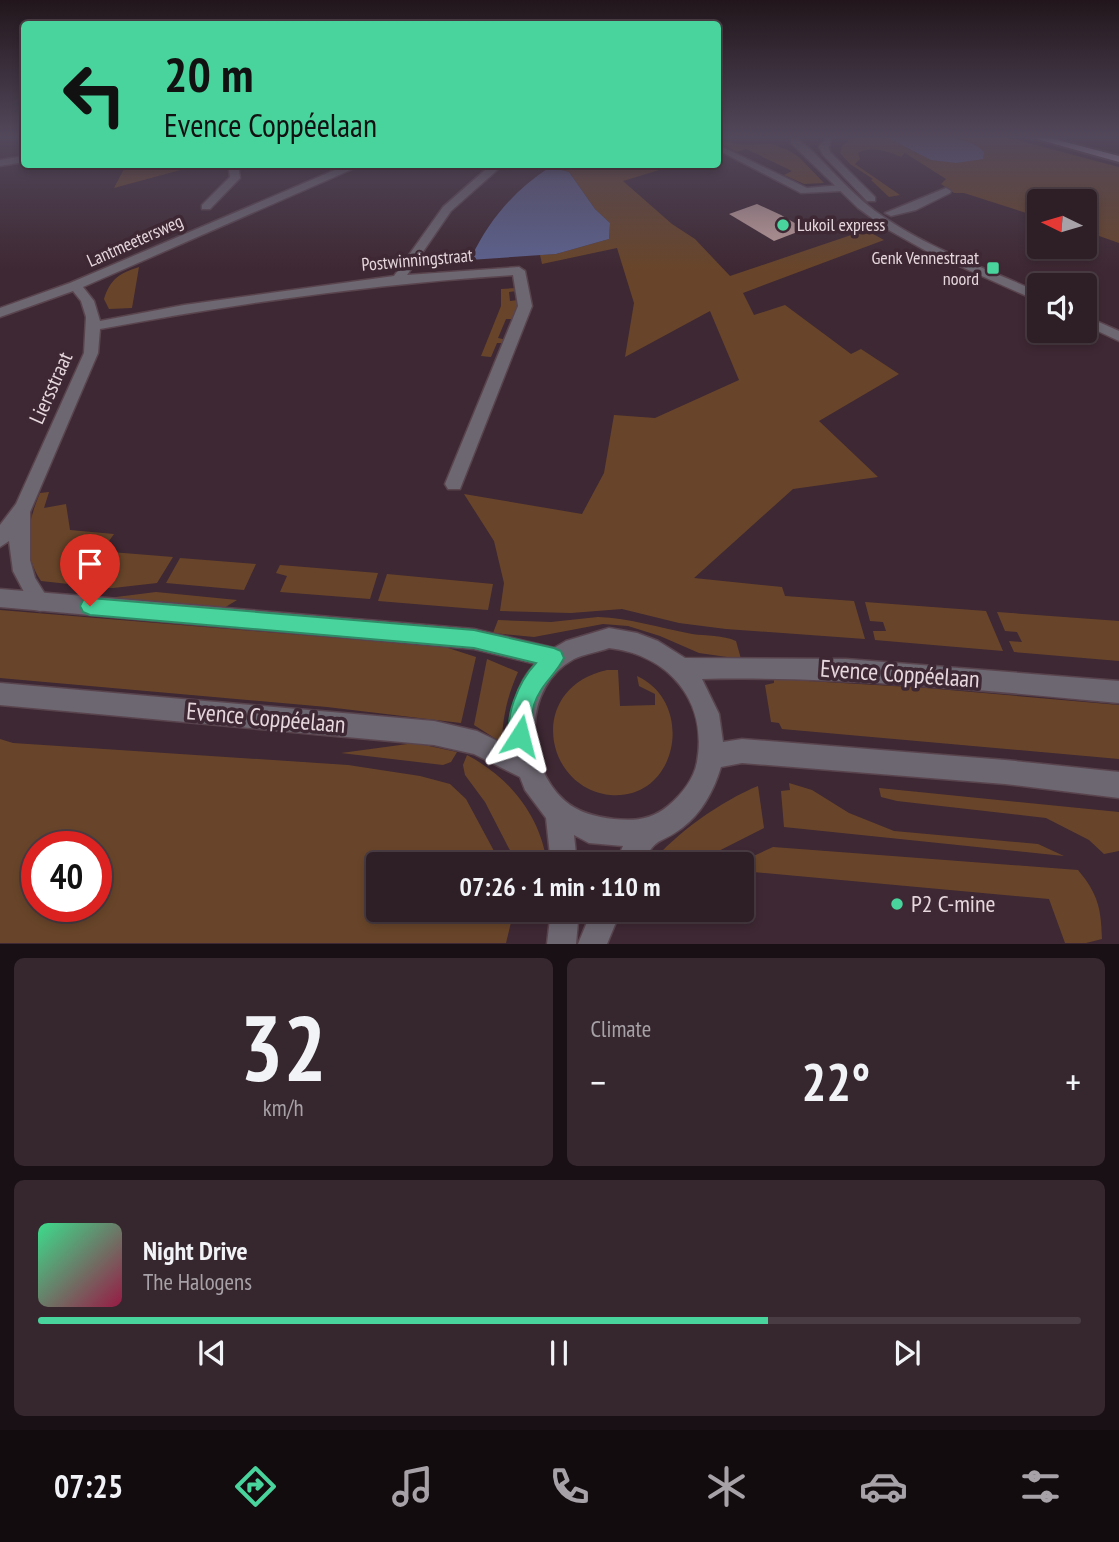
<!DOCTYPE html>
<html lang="en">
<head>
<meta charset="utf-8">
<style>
  :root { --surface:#2e1e26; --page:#36272e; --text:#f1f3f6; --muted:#a7a2a7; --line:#493c43; --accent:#49d49d }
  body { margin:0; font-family:"PT Sans Narrow",sans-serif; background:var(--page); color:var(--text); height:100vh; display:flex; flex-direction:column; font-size:26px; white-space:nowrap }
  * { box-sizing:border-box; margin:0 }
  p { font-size:23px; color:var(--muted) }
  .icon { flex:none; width:38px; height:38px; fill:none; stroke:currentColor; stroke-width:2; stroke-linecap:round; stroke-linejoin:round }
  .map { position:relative; height:944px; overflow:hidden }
  .panel { display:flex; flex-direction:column; gap:14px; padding:14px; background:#191015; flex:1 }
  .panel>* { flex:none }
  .banner { position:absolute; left:21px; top:21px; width:700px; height:147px; border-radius:7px; box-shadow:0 4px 10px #0003,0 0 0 2px var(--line); background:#49d49d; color:#111; overflow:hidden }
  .needle { width:46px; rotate:275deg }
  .buttons { position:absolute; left:1027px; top:189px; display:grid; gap:14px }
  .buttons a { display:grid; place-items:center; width:70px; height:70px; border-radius:7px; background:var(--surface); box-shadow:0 4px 10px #0003,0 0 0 2px var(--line); font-size:35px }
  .speed { position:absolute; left:21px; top:831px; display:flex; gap:14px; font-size:35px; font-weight:700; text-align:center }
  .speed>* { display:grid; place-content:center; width:91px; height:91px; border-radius:50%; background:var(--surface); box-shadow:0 4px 10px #0003,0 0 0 2px var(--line); line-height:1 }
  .speed .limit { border:10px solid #d22; background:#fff; color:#111 }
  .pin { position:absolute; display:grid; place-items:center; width:60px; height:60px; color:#fff; margin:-72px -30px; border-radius:50% 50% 50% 0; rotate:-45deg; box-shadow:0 0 7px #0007 }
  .pin .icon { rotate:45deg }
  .me { position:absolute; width:77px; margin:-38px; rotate:9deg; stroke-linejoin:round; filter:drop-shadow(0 0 5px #0008) }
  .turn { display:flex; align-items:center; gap:24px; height:147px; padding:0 28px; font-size:32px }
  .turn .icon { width:91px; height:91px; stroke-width:2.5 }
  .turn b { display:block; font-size:49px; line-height:60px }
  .big { font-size:52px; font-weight:800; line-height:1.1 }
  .panel .tile { flex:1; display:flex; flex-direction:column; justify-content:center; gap:10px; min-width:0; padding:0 24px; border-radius:10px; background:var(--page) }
  .panel .dial { align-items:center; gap:0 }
  .dial b { font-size:91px; line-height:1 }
  .song { display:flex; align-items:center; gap:21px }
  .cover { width:84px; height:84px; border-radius:10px; background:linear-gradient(135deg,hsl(150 70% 55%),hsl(340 70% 35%)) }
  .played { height:7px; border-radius:4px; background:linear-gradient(90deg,var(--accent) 70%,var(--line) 70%) }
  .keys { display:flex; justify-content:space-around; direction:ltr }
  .heat { display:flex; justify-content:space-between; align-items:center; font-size:38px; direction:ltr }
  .panel .tiles { flex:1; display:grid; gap:14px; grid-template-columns:1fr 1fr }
  .tile:last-child { grid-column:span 2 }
  .trip { position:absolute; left:366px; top:852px; width:388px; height:70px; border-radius:7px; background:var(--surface); box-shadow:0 4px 10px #0003,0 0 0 2px var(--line); font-weight:800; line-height:70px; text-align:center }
  .tabs { display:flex; height:112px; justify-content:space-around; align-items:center; background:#120c0f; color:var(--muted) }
  .tabs .icon { width:49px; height:49px }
  .tabs .selected { color:var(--accent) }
  .tabs b { font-size:32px; color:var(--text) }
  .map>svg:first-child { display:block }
  .green { fill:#68452a; fill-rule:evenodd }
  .water { fill:#5d628e }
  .building { fill:#bf9f9d }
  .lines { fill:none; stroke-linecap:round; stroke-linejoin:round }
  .minor-casing { stroke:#59444e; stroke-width:3 }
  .tertiary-casing { stroke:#59444e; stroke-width:3 }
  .trunk-casing { stroke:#59444e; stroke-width:4 }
  .minor { fill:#6d6771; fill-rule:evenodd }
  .tertiary { fill:#6d6771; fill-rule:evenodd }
  .trunk { fill:#b6a8be; fill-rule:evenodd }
  .route { fill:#49d49d; stroke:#2f8a66; stroke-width:2 }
  .poi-dot { fill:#49d49d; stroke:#3e2833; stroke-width:2.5 }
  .labels { text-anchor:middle; stroke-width:7; stroke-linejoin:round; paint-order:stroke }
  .far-poi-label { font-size:18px; fill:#e6d7dd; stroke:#3e2833; text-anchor:start }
  .far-street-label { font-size:18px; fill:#e6d7dd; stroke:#3e2833 }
  .street-label { font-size:21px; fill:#e6d7dd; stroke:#3e2833 }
  .near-street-label { font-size:24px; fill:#e6d7dd; stroke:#3e2833 }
  .near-poi-label { font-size:24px; fill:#e6d7dd; stroke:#3e2833; text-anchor:start }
</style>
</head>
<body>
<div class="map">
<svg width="1119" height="944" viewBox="0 0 1119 944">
  <rect width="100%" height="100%" fill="#3e2833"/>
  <path class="green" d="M 854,137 L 886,137 L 917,153 L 978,145 L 945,137 L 1006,137 L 1119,167 L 1119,243 L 1085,231 L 1085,201 L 1040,201 L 1039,217 L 964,193 L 954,193 L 941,184 L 946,179 L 905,153 L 901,157 C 887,151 872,146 858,153 L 860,159 L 855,164 L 900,195 L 889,197 L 871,180 L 873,179 L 850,164 L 840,153 L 842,146 Z
    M 718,140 L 742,145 L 771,144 L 788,150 L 799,157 L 824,183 L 804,184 L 784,175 L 792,171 L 746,149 L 737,152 L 723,145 L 718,147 Z
    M 557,164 L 676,165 L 623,181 L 672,224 L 695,239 L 730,276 L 866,230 L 884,240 L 743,293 L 754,315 L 785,305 L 851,354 L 861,349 L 899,374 L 819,421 L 878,477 L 793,489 L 694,578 L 782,587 L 785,596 L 854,601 L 865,639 L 726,629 L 679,623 L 622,609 L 571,613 L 500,611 L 504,583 L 494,541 L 464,494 L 582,514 L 604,473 L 614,415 L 655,418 L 739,380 L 710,311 L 625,357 L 634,303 L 617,248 L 542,264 L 540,255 L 556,254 L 609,239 L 610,223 L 595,209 L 569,172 L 550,167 Z
    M 126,165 L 126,164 L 199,165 L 114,188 Z
    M 139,267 L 132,308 L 109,309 L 104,299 C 110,279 120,273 139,267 Z
    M 516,288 L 517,291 L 509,292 L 510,301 L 518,300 L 515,319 L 506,319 L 498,338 L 507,340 L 505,343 L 497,343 L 491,357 L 481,356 L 501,306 L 501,289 Z
    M 49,492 L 44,508 L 66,504 L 70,530 L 114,534 L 78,585 L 41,581 C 22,553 27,523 40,493 Z
    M 111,552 L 173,557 L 157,583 L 113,588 L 87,587 Z
    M 180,558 L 256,564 L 244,590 L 166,583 Z
    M 280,565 L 378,573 L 370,599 L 280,592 L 287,576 L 276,573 Z
    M 387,574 L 493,584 L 488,610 L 378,601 Z
    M 156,592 L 237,600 L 224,608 L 108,598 Z
    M 865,602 L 986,611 L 1003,651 L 875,640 L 873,631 L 886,631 L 883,622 L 870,621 Z
    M 0,610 L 445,647 L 476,657 L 461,723 L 327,707 L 0,678 Z
    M 997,612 L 1119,621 L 1119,661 L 1014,652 L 1009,641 L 1022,642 L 1017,632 L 1005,631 Z
    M 598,617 C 630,618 660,628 692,634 C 706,636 723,635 736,641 L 741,659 L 699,653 L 660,636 L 628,626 L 603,624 L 534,637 L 493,633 L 498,620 L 551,622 Z
    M 487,659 L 518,672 C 508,695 503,714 502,740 L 499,741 L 474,725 Z
    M 607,670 L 618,670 L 620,706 L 655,705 L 655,694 L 639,686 L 637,676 C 696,703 678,801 610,795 C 544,788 526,688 607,670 Z
    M 774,679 L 926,688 L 1119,705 L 1119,759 L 782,729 L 779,723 L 771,722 L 765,685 L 774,683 Z
    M 0,739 L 13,743 L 348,765 L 420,776 L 450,784 L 466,799 L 501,864 L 378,864 L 378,910 L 514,910 L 506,943 L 0,943 ZM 37,847 L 96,847 L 96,906 L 37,906 Z
    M 415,743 L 457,752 L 451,762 L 443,765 L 341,753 Z
    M 467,755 C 509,777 541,816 547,864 L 517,864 L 485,802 L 465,775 L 463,765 Z
    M 789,783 L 812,790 L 849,813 L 894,831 L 1038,844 L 1064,856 L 784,827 L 781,791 L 790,790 Z
    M 758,786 L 764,828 L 693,864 L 651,864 C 674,834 723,800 758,786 Z
    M 879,788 L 1119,812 L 1119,851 L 1104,854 L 1089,840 L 1046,818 L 897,801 L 881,797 Z
    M 773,847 L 1078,870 C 1098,894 1101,908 1102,939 L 1086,943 L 1065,943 L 1049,899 L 742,871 L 742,864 L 736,864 Z"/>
  <path class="water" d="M 886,137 C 912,137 967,131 984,152 L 983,159 L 956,163 L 931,160 Z
    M 550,167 L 569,172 L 595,209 L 610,223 L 609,239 L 556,254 L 470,260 C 488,221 514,190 550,167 Z"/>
  <path class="building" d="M 757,204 L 781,215 L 805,229 L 774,241 L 729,214 Z"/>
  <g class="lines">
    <g class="minor-casing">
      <path id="minor" d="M 718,145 L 807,188 L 841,185 L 846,188 L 841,191 L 801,193 L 718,150 Z
        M 24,156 L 24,162 L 0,166 L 0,160 Z
        M 228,164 L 238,164 L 240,178 L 210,209 L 202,209 L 202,205 L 230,177 Z
        M 349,164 L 364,164 L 83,287 L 94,301 L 100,321 L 184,305 L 394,276 L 443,207 L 492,164 L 504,164 L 451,211 L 407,275 L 519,267 L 525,271 L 532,306 L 460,489 L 448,489 L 445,484 L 518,306 L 513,275 C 375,284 237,303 100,329 L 98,353 L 30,512 L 30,560 L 35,578 L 50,602 L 47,609 L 40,611 L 33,609 L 13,571 L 9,541 L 0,547 L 0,525 L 16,504 L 84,353 L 86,317 L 81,301 L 73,291 L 0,317 L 0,308 L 70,283 Z
        M 946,188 L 951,191 L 950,193 L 916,210 L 891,216 L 885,213 Z"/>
    </g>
    <g class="tertiary-casing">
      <path id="tertiary" d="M 826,138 L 832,138 L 829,147 L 830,152 L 875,197 L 875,201 L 867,201 L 823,155 L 819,147 Z
        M 791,139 L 797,139 L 808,147 C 830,168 850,192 875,211 C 924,247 984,267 1040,293 L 1040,302 L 928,252 L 887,229 L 858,208 L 791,143 Z
        M 1085,316 L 1119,331 L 1119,341 L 1085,325 Z
        M 0,589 L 474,629 L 554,648 L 566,641 L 609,628 L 637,633 L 658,641 L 685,658 L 846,659 L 1119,681 L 1119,703 C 980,690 842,676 702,679 L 719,714 L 723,742 L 742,739 L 1005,760 L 1119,772 L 1119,798 L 1005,784 L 742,763 L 721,767 C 714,790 702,813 682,828 C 658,846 658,834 642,864 L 615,864 L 623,846 L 589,843 L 574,835 L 577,864 L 551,864 L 546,818 L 525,790 L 520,777 L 474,754 L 434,745 L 0,705 L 0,683 L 434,721 L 477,731 L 510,747 C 511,719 514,683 536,664 L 474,649 L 0,607 ZM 609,648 C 669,655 708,701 697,762 C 694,779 681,795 668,806 C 651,820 634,821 614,819 C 596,817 579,813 565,801 C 524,765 522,687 574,659 C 584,654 598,652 609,648 Z
        M 551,910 L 579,910 L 576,944 L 547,944 Z
        M 592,910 L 621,910 L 607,944 L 578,944 Z"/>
    </g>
    <g class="trunk-casing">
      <path id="trunk" d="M 1030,137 L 1046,137 L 1119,156 L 1119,162 Z"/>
    </g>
    <use href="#minor" class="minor"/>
    <use href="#tertiary" class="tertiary"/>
    <use href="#trunk" class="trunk"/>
  </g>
  <linearGradient id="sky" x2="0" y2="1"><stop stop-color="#22161c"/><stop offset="0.51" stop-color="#52485b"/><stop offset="1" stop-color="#52485b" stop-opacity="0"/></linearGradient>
  <rect width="1119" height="269" fill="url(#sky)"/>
  <path class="route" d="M 90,598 L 474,630 L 554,648 L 561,651 L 564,658 C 556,675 540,685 534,705 C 531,717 532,731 527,743 L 520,746 L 512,743 C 502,719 519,681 536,663 L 474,648 L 90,615 L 83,612 L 80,606 L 83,600 Z"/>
  <g class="poi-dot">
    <circle cx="783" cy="225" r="7"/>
    <rect x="986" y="261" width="14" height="14" rx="3.5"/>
    <circle cx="897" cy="904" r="7"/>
  </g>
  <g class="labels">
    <g class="far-poi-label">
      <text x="797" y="231">Lukoil express</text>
      <text x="979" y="264" text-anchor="end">Genk Vennestraat<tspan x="979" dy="21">noord</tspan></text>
    </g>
    <g class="far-street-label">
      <text transform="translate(135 241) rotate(-24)" y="6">Lantmeetersweg</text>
      <text transform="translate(417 260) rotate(-5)" y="6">Postwinningstraat</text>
    </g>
    <g class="street-label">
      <text transform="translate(51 388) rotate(-66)" y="7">Liersstraat</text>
    </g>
    <g class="near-street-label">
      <text transform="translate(900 674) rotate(4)" y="8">Evence Coppéelaan</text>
      <text transform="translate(266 718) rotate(5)" y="8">Evence Coppéelaan</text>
    </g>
    <g class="near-poi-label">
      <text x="911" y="912">P2 C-mine</text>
    </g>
  </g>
</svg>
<div class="buttons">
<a><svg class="needle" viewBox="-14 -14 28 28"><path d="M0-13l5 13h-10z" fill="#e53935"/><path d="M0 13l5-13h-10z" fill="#a7a2a7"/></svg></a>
<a><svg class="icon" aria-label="sound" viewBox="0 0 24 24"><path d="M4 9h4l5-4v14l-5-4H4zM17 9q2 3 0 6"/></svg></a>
</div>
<div class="speed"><div class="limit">40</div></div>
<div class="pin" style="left:90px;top:606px;background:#d93025"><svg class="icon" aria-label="arrive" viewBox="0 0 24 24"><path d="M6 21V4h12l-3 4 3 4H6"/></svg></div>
<svg class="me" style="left:520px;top:736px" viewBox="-20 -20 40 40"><path d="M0-17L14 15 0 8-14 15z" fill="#49d49d" stroke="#fff" stroke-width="4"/></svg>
<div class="trip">07:26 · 1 min · 110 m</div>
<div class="banner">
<div class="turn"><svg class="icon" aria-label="left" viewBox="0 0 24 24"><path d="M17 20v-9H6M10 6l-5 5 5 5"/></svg><div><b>20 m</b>Evence Coppéelaan</div></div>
</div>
</div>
<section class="panel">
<div class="tiles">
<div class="tile dial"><b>32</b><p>km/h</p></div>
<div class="tile"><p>Climate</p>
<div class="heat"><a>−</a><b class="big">22°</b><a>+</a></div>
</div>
<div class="tile">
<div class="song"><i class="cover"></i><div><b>Night Drive</b><p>The Halogens</p></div></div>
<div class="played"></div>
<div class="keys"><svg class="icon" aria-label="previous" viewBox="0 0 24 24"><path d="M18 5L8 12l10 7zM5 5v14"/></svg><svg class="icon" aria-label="pause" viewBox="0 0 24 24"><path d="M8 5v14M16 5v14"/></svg><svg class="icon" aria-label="next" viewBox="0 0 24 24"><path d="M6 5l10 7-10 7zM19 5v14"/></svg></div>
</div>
</div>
</section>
<nav class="tabs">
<b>07:25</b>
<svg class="icon selected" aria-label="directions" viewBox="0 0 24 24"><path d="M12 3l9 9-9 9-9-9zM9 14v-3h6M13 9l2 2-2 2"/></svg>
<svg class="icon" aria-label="music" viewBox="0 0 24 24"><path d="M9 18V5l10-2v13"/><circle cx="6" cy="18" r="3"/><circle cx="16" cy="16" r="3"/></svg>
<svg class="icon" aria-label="phone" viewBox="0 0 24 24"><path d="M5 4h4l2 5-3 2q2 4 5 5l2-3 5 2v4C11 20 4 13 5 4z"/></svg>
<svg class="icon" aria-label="climate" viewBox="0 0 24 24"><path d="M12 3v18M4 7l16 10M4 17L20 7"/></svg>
<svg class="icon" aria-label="car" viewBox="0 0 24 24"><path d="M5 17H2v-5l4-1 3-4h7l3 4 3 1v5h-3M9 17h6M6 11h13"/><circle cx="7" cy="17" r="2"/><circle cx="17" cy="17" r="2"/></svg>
<svg class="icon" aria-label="filters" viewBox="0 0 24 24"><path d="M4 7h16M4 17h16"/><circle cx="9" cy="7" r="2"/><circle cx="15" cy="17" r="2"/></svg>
</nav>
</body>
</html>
